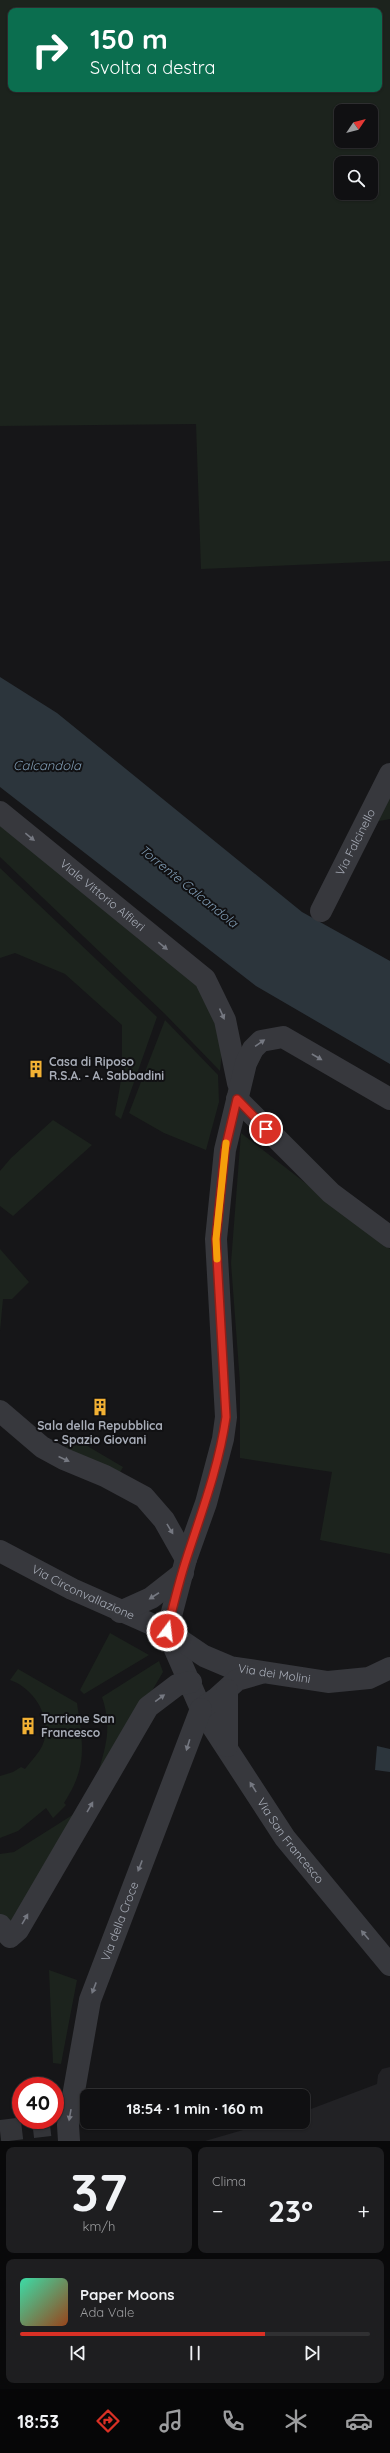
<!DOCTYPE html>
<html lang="it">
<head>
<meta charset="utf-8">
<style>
  :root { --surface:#101012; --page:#1e1e20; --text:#f1f3f6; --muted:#9c9d9f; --line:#303032; --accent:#d93025 }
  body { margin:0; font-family:Quicksand,sans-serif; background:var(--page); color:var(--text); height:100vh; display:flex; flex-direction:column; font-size:15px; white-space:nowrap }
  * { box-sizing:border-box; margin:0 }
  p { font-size:13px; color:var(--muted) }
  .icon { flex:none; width:22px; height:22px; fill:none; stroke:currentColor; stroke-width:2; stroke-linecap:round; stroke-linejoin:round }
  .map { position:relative; height:2141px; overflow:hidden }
  .side { display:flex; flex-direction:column; gap:6px; padding:6px; background:#09090a; flex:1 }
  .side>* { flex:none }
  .guide { position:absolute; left:8px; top:8px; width:374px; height:84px; border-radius:8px; box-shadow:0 1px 3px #0004,0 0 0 1px var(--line); background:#0b6e4f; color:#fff; overflow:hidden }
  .needle { width:26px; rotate:55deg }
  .buttons { position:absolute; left:334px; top:104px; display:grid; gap:8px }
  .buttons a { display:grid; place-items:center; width:44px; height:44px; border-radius:8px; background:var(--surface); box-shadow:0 1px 3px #0004,0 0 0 1px var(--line); font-size:20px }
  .speed { position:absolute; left:12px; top:2077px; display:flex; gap:8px; font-size:20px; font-weight:700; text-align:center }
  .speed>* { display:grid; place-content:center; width:52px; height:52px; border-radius:50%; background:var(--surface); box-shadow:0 1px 3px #0004,0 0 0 1px var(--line); line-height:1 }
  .speed .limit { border:6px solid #d22; background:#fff; color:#111 }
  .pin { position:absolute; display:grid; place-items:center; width:34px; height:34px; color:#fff; margin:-17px; border:2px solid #fff; border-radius:50%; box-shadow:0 1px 4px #0007 }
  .me { position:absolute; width:44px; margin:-22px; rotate:15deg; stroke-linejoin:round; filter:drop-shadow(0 0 3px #0008) }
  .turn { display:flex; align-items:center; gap:14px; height:84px; padding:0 16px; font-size:18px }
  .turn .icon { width:52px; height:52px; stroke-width:2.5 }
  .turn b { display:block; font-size:28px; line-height:34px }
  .big { font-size:30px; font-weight:700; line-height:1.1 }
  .side .widget { flex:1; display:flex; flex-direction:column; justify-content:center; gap:6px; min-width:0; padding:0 14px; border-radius:8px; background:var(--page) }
  .side .dial { align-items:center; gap:0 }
  .dial b { font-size:52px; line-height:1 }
  .song { display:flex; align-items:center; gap:12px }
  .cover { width:48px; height:48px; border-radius:6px; background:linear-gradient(135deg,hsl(160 70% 55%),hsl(20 70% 35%)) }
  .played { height:4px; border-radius:2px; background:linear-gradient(90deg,var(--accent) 70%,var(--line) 70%) }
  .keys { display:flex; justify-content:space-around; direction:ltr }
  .heat { display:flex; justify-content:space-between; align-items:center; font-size:22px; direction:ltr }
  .side .tiles { flex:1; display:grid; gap:6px; grid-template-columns:1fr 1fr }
  .widget:last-child { grid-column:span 2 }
  .trip { position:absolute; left:80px; top:2089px; width:230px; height:40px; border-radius:8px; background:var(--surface); box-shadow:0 1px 3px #0004,0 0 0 1px var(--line); font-weight:700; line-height:40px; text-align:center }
  .dock { display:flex; height:64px; justify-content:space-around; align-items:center; background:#060607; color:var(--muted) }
  .dock .icon { width:28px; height:28px }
  .dock .active { color:var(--accent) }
  .dock b { font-size:18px; color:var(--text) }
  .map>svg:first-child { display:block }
  .built { fill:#222225 }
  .green { fill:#1c231d; fill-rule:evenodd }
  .water { fill:#2c353c }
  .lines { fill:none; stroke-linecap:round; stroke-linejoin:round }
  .minor-tunnel { stroke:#333438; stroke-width:22; stroke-dasharray:22 11; stroke-linecap:butt }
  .minor { stroke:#37383d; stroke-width:22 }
  .oneway { fill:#757881 }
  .route-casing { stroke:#8d1f18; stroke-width:10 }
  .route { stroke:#d93025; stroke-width:7 }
  .slow { stroke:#f59e0b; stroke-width:7 }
  .labels { text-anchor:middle; stroke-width:4; stroke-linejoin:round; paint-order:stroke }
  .street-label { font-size:12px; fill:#a8adb8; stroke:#111113 }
  .poi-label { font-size:12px; font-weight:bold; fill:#a8adb8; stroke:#111113; text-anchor:start }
  .water-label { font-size:13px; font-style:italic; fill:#7f9bb3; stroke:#111113 }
</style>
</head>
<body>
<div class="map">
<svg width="390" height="2141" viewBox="0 0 390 2141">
  <rect width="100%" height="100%" fill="#161618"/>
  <path class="built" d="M 390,2067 L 390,2141 L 205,2141 L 271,2122 L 303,2122 L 303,2112 L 377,2084 L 378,2075 L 382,2069 Z"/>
  <path class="green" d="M 0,0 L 390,0 L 390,561 L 201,569 L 196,424 L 0,426 ZM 11,11 L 379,11 L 379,89 L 11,89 ZM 341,111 L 371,111 L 371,141 L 341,141 ZM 341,163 L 371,163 L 371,193 L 341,193 Z
    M 390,789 L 390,819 L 374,822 Z
    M 0,824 L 206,992 L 223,1042 L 220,1071 L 165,1014 L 0,857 Z
    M 0,868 L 157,1017 L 121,1119 L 115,1115 L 122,1074 L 122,1025 L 65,974 L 15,953 L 0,958 Z
    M 165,1020 L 218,1075 L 219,1102 L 206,1150 L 164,1133 L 129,1113 Z
    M 53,1120 L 92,1145 L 13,1216 L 0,1206 L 0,1171 L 11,1158 Z
    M 241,1133 L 390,1249 L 390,1554 L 320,1540 L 332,1472 L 240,1458 L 240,1383 L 231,1263 Z
    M 0,1249 L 29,1282 L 12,1299 L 3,1299 L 0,1331 Z
    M 72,1437 L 123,1467 L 118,1476 L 64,1451 Z
    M 110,1633 L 149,1655 L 84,1694 L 80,1690 Z
    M 159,1661 L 163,1672 L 99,1782 L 96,1780 C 105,1748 113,1730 102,1697 Z
    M 18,1669 L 77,1703 C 83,1744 88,1766 64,1803 L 66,1805 L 53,1818 L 46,1808 L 18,1831 L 0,1838 L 0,1776 L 13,1772 L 21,1767 L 25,1769 C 31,1761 40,1752 43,1744 C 53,1718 34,1688 10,1680 Z
    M 74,1814 L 11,1929 L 0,1918 L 0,1854 L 14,1852 Z
    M 49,1970 L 77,1980 L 61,2064 L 53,2063 Z"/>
  <path class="water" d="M 0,677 L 57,713 L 302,912 L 390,961 L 390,1064 L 256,986 L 0,787 Z
    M 377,1746 L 390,1749 L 390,1772 L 375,1770 Z"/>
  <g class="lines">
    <path class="minor-tunnel" d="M 0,2131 L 50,2125"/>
    <g class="minor">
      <path id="s1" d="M 0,812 L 205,979 L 225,1020 L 238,1083"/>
      <path id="s2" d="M 321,911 L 390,774"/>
      <path d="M 237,1099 L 331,1193 L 390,1237"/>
      <path id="s3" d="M 390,1099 L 283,1037 L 261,1041 L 253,1049 L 246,1063 L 225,1150 L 216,1239 L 226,1417 L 223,1439 L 206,1503 L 186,1559 L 167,1631 L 201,1709 L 285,1838 L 390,1965"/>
      <path d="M 0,1411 L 42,1447 L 64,1459 L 105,1476 L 144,1497 L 164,1520 L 186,1559"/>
      <path id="s4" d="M 0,1551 L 72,1589 L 167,1631 L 204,1656 L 230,1667 L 328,1682 L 369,1678 L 390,1668"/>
      <path d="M 120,1612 L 151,1598 L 183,1573"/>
      <path d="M 201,1709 L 217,1698 L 237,1680 L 261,1673"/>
      <path d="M 227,1746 L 227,1690"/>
      <path d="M 0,1925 L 10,1937 L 18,1930 L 148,1707 L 177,1685 L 191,1682"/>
      <path id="s5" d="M 69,2141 L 68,2125 L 90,2000 L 201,1709"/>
    </g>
  </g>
  <defs><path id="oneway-solid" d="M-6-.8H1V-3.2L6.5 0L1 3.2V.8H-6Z"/></defs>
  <g class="oneway">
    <use href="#oneway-solid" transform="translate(30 837) rotate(39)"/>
    <use href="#oneway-solid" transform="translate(163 946) rotate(39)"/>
    <use href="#oneway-solid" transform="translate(222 1014) rotate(66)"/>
    <use href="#oneway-solid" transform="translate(260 1043) rotate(-35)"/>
    <use href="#oneway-solid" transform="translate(317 1057) rotate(30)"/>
    <use href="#oneway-solid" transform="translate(64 1459) rotate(25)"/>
    <use href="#oneway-solid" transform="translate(170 1529) rotate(59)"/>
    <use href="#oneway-solid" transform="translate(154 1596) rotate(147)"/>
    <use href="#oneway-solid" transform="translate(160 1698) rotate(-36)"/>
    <use href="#oneway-solid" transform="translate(188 1745) rotate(107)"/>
    <use href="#oneway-solid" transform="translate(253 1787) rotate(-122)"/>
    <use href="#oneway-solid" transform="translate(90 1807) rotate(-60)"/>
    <use href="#oneway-solid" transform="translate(140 1866) rotate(111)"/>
    <use href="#oneway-solid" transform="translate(25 1919) rotate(-60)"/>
    <use href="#oneway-solid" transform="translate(365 1935) rotate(-130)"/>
    <use href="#oneway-solid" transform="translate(94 1988) rotate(111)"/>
    <use href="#oneway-solid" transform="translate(70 2115) rotate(100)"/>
  </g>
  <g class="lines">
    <g class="route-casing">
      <path id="route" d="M 167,1631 C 173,1606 179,1581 187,1557 C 202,1511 219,1466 226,1417 L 216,1239 L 225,1150 L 237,1099 L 266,1129"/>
    </g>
    <use href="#route" class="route"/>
    <path class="slow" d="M 217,1259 L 216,1239 L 226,1143"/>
  </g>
  <defs>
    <g id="building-bare" transform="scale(1.38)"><path d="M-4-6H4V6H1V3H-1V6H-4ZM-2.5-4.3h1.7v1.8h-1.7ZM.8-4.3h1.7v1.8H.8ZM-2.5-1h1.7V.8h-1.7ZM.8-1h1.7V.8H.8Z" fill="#f2b134" stroke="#111113" stroke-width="2.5" paint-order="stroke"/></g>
  </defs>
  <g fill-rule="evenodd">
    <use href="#building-bare" x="36" y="1069"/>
    <use href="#building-bare" x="100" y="1407"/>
    <use href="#building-bare" x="28" y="1726"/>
  </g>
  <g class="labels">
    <g class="street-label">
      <text dy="4" stroke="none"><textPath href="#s2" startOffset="77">Via Falcinello</textPath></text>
      <text dy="4" stroke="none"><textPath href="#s1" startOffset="132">Viale Vittorio Alfieri</textPath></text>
      <text dy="4" stroke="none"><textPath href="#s4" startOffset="93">Via Circonvallazione</textPath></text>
      <text dy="4" stroke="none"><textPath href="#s4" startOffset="303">Via dei Molini</textPath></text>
      <text dy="4" stroke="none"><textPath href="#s3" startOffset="997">Via San Francesco</textPath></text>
      <text dy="4" stroke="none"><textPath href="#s5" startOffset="227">Via della Croce</textPath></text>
    </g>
    <g class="poi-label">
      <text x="49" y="1066">Casa di Riposo<tspan x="49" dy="14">R.S.A. - A. Sabbadini</tspan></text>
      <text x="100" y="1430" text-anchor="middle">Sala della Repubblica<tspan x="100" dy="14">- Spazio Giovani</tspan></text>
      <text x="41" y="1723">Torrione San<tspan x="41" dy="14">Francesco</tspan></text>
    </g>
    <g class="water-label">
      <text x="47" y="770">Calcandola</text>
      <text transform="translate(189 886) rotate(39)" y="5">Torrente Calcandola</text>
    </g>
  </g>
</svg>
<div class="buttons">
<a><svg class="needle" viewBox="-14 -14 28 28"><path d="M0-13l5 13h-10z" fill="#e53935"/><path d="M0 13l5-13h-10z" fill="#9c9d9f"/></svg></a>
<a><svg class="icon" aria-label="search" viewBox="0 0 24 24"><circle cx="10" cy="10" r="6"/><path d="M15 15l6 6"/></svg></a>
</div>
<div class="speed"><div class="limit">40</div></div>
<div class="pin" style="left:266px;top:1129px;background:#d93025"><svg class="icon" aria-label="arrive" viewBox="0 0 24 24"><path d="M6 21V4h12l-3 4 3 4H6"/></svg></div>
<svg class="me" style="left:167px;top:1631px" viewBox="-20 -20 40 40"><circle r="17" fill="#d93025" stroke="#fff" stroke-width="3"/><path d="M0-11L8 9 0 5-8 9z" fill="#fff"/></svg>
<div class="trip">18:54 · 1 min · 160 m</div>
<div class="guide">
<div class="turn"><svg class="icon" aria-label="right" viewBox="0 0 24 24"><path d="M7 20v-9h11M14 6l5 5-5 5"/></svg><div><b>150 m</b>Svolta a destra</div></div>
</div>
</div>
<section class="side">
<div class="tiles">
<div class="widget dial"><b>37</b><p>km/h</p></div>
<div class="widget"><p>Clima</p>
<div class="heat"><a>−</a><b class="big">23°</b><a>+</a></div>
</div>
<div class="widget">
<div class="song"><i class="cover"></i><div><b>Paper Moons</b><p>Ada Vale</p></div></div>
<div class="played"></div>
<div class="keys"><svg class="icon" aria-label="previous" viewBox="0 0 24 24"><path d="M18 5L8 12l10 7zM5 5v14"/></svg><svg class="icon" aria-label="pause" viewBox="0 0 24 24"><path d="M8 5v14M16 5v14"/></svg><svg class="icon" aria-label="next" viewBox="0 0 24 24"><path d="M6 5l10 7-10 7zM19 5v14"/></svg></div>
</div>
</div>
</section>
<nav class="dock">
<b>18:53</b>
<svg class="icon active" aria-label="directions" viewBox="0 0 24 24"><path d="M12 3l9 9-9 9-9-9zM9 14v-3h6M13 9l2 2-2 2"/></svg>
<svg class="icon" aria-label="music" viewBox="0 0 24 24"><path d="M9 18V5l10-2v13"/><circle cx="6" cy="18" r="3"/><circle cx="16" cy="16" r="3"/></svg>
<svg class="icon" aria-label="phone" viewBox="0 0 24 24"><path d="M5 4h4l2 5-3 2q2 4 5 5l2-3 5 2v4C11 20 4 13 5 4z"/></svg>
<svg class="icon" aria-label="climate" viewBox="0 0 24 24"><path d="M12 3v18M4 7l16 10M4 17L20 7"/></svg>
<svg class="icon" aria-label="car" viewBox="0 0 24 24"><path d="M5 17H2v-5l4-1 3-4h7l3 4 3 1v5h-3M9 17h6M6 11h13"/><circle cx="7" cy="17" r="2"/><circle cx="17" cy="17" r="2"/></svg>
</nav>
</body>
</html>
